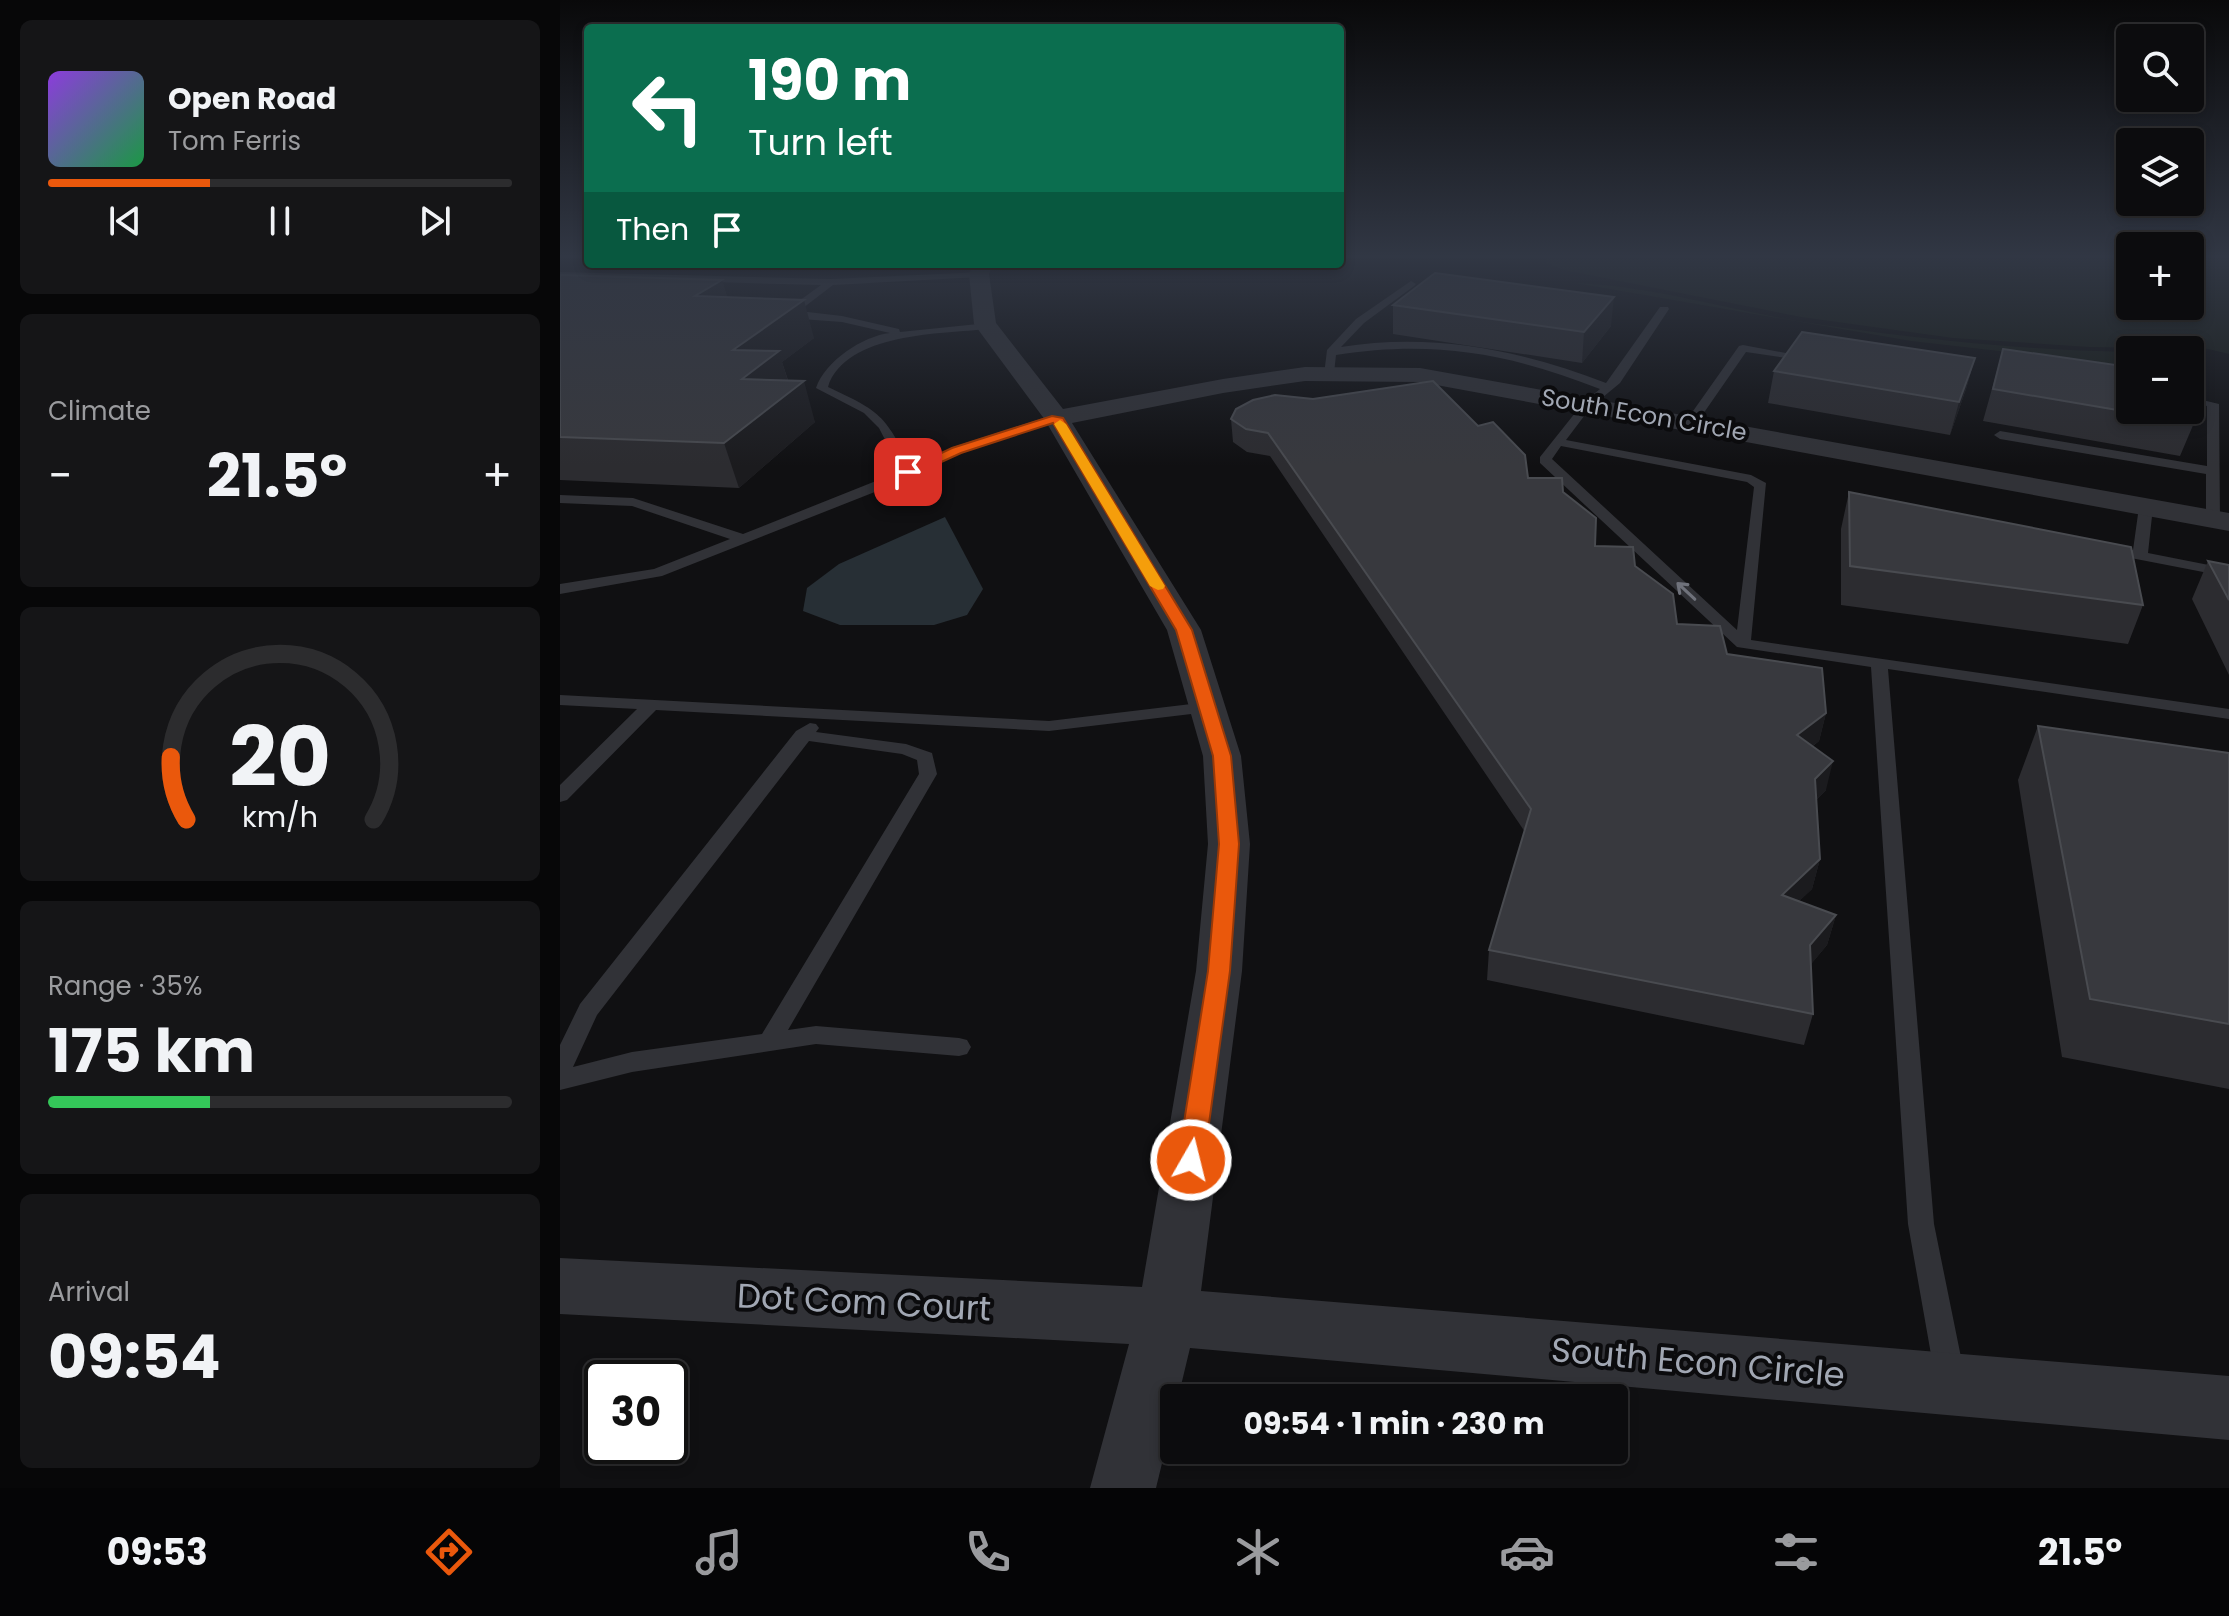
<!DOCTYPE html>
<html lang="en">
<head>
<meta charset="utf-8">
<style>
  :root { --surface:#0c0c0e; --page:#151517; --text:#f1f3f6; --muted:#9a9b9e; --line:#2c2c2e; --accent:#ea580c }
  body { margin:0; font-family:Poppins,sans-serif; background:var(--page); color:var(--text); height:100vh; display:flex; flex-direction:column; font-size:30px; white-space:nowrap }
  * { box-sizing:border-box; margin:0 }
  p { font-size:26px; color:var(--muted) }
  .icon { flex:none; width:44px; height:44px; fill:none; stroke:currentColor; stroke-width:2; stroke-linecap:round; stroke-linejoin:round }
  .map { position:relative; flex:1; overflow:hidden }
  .side { display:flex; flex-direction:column; gap:20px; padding:20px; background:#070708; width:560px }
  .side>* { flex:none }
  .banner { position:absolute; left:24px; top:24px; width:760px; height:244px; border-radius:8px; box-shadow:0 4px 12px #0003,0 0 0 2px var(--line); background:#0b6e4f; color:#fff; overflow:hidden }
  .fabs { position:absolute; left:1556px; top:24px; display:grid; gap:16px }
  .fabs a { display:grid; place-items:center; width:88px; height:88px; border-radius:8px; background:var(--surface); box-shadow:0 4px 12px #0003,0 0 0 2px var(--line); font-size:40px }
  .speed { position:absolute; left:24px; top:1360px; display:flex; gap:16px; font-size:40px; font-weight:700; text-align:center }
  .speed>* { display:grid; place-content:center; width:104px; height:104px; border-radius:50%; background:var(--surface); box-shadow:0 4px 12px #0003,0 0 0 2px var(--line); line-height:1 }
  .speed .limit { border:4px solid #111; border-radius:12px; background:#fff; color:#111 }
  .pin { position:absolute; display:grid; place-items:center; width:68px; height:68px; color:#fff; margin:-34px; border-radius:16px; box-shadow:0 4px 12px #0006 }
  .me { position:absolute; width:88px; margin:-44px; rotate:8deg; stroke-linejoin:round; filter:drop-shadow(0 0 6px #0008) }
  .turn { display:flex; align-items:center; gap:28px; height:168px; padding:0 32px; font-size:36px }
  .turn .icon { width:104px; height:104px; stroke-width:2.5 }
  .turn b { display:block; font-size:56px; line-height:68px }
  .then { display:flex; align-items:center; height:76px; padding:0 32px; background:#0003; gap:16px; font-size:30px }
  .big { font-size:60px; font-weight:700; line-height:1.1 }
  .side .card { flex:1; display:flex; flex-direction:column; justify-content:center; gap:12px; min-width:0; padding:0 28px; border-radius:12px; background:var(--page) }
  .side .dial { align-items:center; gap:0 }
  .dial svg { height:208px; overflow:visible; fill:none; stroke:var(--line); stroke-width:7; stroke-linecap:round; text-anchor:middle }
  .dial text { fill:var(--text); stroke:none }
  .song { display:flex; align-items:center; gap:24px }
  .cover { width:96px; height:96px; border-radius:12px; background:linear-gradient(135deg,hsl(270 70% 55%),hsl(140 70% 35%)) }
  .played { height:8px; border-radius:4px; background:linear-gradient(90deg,var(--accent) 35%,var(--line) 35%) }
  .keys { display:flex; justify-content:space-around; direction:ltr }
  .heat { display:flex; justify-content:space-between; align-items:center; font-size:44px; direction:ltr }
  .charge { height:12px; border-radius:6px; background:linear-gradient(90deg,#34c759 35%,var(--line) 0) }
  .trip { position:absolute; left:600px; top:1384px; width:468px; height:80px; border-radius:8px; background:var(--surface); box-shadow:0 4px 12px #0003,0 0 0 2px var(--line); font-weight:700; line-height:80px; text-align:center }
  .tabs { display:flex; height:128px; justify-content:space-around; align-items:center; background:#050506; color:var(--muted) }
  .tabs .icon { width:56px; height:56px }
  .tabs .on { color:var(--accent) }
  .tabs b { font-size:36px; color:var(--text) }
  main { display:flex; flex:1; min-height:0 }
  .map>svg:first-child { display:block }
  .green { fill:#171c17 }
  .water { fill:#272f35 }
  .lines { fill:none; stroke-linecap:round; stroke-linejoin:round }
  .service { fill:#313237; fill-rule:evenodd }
  .minor { fill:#313237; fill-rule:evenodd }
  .wall { fill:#2c2c30 }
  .shaded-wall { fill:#1b1b1e }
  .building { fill:#38393e; stroke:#494b50; stroke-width:2 }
  .oneway { stroke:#6f727b }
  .route { fill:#ea580c; stroke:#983908; stroke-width:2 }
  .slow { fill:#f59e0b }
  .labels { text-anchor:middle; stroke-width:8; stroke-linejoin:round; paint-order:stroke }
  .far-street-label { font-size:24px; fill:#a1a7b3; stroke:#0b0b0d }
  .near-street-label { font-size:34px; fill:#a1a7b3; stroke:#0b0b0d }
</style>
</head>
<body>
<main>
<section class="side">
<div class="card">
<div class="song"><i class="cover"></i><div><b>Open Road</b><p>Tom Ferris</p></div></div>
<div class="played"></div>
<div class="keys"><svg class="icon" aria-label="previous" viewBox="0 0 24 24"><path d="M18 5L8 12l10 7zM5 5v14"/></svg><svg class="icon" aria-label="pause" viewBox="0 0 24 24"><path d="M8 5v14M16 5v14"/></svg><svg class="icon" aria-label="next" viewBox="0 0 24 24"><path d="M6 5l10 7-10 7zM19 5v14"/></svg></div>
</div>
<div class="card"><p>Climate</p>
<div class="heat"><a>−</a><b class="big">21.5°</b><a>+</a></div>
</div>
<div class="card dial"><svg viewBox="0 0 100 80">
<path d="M14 69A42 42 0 1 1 86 69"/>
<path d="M14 69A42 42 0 0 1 8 45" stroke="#ea580c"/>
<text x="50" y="56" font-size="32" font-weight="700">20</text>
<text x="50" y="72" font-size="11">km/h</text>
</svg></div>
<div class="card"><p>Range · 35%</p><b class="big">175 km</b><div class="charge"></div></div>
<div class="card"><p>Arrival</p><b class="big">09:54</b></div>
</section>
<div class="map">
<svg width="1669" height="1488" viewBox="0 0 1669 1488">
  <rect width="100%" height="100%" fill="#101012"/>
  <path class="green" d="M 986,257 L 1570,257 L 1570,306 L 1630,306 L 1630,257 L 1669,257 L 1669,354 L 1648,349 L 1529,347 L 1393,338 L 1241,317 L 1004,270 L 987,263 Z
    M 1015,283 C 1090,286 1162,308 1237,321 C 1347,338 1458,350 1570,352 L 1570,366 L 1351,341 Z"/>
  <path class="water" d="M 385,517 L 423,589 L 407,615 L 374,625 L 280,625 L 243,611 L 247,588 L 279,564 Z"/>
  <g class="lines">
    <path class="service" d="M 0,272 L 271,279 L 422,272 L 419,277 L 273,285 L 239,311 L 282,316 L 339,329 L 340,332 L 428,323 L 433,326 L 428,329 C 382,334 286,332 268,387 C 321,412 324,414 351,466 L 393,447 L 493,415 L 503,418 L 401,453 L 335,484 L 102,576 L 0,594 L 0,584 L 94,569 L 170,539 L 72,506 L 0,503 L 0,495 L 73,498 L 183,534 L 341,471 L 319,428 L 304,413 L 256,388 C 265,361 303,336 330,333 L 282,322 L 241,319 L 228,313 L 228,309 L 261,285 L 0,278 Z
      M 851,281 L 856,284 L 854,286 L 804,323 L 781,347 C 872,332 961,350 1046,383 L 1100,307 L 1108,307 L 1109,309 L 1060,383 L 1031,407 L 1006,440 L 1191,475 L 1206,483 L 1191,640 L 1669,709 L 1669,719 L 1328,669 L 1374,1224 L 1405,1377 L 1400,1387 L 1390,1392 L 1380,1387 L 1375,1377 L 1348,1224 L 1311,667 L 1177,647 L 980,463 L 980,457 L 1023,403 L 1040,389 C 949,353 873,340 776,355 L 774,373 L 764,375 L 767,350 L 796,319 ZM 1001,446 L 1187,482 L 1194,487 L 1177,630 L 992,459 Z
      M 1183,345 L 1252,358 L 1247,361 L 1186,352 L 1134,427 L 1126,427 L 1126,421 L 1179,346 Z
      M 1630,397 L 1659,404 L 1660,519 L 1653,523 L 1646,519 L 1646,474 L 1440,439 L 1434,435 L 1440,431 L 1647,466 L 1647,406 L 1630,403 Z
      M 1586,503 L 1593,507 L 1588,553 L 1669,569 L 1669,577 L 1545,553 L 1545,547 L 1573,550 L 1579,507 Z
      M 0,695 L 489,721 L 648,702 L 657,707 L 648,712 L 489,731 L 96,710 L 7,800 L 0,802 L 0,785 L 77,709 L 0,705 Z
      M 250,723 L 256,724 L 259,728 L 256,732 L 346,744 L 372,753 L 377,774 L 228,1030 L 256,1026 L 399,1038 L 407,1040 L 411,1047 L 407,1054 L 399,1056 L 256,1044 L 72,1072 L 0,1090 L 0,1045 L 20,1004 L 236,731 ZM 249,741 L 342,754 L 357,760 L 359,774 L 202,1034 L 72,1052 L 13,1067 L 37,1015 Z"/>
    <path class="minor" d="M 413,264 L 433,264 L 429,274 L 436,323 L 503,409 L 663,379 L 745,367 L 860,368 L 1669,513 L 1669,531 L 860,382 L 745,381 L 663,393 L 512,423 L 641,630 L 681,756 L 690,844 L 682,971 L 641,1291 L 1669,1376 L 1669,1440 L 630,1348 L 618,1398 L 614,1398 L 614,1414 L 596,1488 L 530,1488 L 569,1344 L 0,1314 L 0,1258 L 582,1287 L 636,971 L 648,844 L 643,756 L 607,630 L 485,420 L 414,324 L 409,274 Z"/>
  </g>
  <path class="wall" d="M 0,275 L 162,280 L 167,297 L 254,338 L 222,362 L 228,380 L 255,422 L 179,488 L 0,480 Z
    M 833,305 L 1051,326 L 1022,363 L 833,334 Z
    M 1443,349 L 1634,423 L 1620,456 L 1423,421 Z
    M 1415,358 L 1406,389 L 1390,435 L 1208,403 L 1214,371 Z
    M 671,419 L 968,478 L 1003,492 L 1035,546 L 1075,566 L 1117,624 L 1266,713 L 1259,741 L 1253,746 L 1266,790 L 1256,800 L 1260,859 L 1252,889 L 1239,901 L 1276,915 L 1267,945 L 1251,964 L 1253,1014 L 1244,1045 L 927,980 L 929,950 L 965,832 L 710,456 L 687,452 L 673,442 Z
    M 1289,492 L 1583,605 L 1568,644 L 1281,605 L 1281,529 Z
    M 1648,561 L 1669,565 L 1669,675 L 1632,599 Z
    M 1478,726 L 1669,753 L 1669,1089 L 1502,1057 L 1458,780 Z"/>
  <path class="shaded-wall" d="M 162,280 L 173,317 L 135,296 Z
    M 1054,297 L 1051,326 L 1022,363 L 1024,332 Z
    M 244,300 L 254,338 L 222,362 L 231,391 L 244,381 L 255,422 L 179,488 L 164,443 L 173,350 Z
    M 1415,358 L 1406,389 L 1390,435 L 1399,402 Z
    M 1266,713 L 1259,741 L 1231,763 L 1237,735 Z
    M 1273,761 L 1266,790 L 1248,808 L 1255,779 Z
    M 1260,859 L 1252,889 L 1214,925 L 1222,895 Z
    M 1276,915 L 1267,945 L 1242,975 L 1250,945 Z"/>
  <path class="building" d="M 875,273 L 1054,297 L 1024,332 L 833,305 Z
    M 0,275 L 162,280 L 135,296 L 244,300 L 173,350 L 219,351 L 182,379 L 244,381 L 164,443 L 0,437 Z
    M 1242,332 L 1415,358 L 1399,402 L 1214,371 Z
    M 1443,349 L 1570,367 L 1570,410 L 1630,410 L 1630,376 L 1634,376 L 1634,423 L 1433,389 Z
    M 873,381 L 918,426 L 933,422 L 965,455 L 968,478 L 1002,478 L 1003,492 L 1036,518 L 1035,546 L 1073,547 L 1075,566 L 1113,594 L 1117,624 L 1160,626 L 1167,654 L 1262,668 L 1266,713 L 1237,735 L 1273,761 L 1255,779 L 1260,859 L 1222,895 L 1276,915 L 1250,945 L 1253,1014 L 929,950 L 971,809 L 708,433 L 686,429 L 671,419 L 676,409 L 693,400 L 715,395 L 753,399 Z
    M 1289,492 L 1571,547 L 1583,605 L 1290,566 Z
    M 1648,561 L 1669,565 L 1669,600 Z
    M 1478,726 L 1669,753 L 1669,1024 L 1530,999 Z"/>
  <defs><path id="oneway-shaft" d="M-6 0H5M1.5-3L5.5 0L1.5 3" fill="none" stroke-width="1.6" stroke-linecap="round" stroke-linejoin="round" transform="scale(2)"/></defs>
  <use class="oneway" href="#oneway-shaft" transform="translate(1126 591) rotate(-137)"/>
  <linearGradient id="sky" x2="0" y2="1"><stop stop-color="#09090a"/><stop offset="0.55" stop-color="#313744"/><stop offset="1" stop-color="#313744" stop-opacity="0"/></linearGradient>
  <rect width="1669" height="466" fill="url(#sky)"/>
  <path class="route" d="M 492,416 L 503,418 L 632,630 L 671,756 L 679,844 L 670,971 L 644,1160 L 640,1168 L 631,1171 L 622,1168 L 618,1160 L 648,971 L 659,844 L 653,756 L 616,630 L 493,423 L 401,453 L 353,475 L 341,472 L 392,448 Z"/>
  <path class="slow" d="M 500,420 L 506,424 L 605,586 L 603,589 L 598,590 L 590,586 L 494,424 Z"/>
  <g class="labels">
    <g class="far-street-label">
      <text transform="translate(1084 415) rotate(10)" y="8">South Econ Circle</text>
    </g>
    <g class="near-street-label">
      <text transform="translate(304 1302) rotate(3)" y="12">Dot Com Court</text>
      <text transform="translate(1138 1362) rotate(5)" y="12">South Econ Circle</text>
    </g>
  </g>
</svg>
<div class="fabs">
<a><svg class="icon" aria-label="search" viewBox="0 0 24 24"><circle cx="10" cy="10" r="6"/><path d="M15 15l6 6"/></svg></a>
<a><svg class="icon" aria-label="layers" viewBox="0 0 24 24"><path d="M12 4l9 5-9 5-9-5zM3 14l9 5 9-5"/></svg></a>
<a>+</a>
<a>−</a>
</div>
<div class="speed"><div class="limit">30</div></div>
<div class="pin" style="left:348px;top:472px;background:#d93025"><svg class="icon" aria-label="arrive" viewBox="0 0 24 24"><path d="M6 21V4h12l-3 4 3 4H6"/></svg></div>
<svg class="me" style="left:631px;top:1160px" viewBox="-20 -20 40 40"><circle r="17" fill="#ea580c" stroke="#fff" stroke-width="3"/><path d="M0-11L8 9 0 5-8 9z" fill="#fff"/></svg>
<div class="trip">09:54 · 1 min · 230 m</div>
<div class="banner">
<div class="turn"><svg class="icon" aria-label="left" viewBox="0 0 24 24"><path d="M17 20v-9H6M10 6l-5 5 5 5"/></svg><div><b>190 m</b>Turn left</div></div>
<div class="then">Then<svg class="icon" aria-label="arrive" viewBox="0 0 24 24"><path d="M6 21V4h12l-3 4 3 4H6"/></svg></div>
</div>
</div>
</main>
<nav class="tabs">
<b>09:53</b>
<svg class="icon on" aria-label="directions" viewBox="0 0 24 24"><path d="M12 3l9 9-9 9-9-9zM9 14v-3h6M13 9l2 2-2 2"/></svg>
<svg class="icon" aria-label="music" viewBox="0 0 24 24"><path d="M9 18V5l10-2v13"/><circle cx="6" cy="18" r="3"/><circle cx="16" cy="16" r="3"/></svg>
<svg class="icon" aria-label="phone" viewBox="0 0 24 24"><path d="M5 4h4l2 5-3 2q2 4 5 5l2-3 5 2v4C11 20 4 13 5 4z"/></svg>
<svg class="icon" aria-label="climate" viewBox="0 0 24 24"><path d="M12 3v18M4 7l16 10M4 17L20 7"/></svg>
<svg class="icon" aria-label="car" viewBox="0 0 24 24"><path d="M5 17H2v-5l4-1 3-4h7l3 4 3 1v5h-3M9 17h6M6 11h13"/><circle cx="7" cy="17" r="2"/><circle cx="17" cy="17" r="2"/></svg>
<svg class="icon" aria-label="filters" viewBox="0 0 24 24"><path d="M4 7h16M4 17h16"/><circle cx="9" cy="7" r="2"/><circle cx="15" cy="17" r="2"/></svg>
<b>21.5°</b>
</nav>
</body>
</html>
